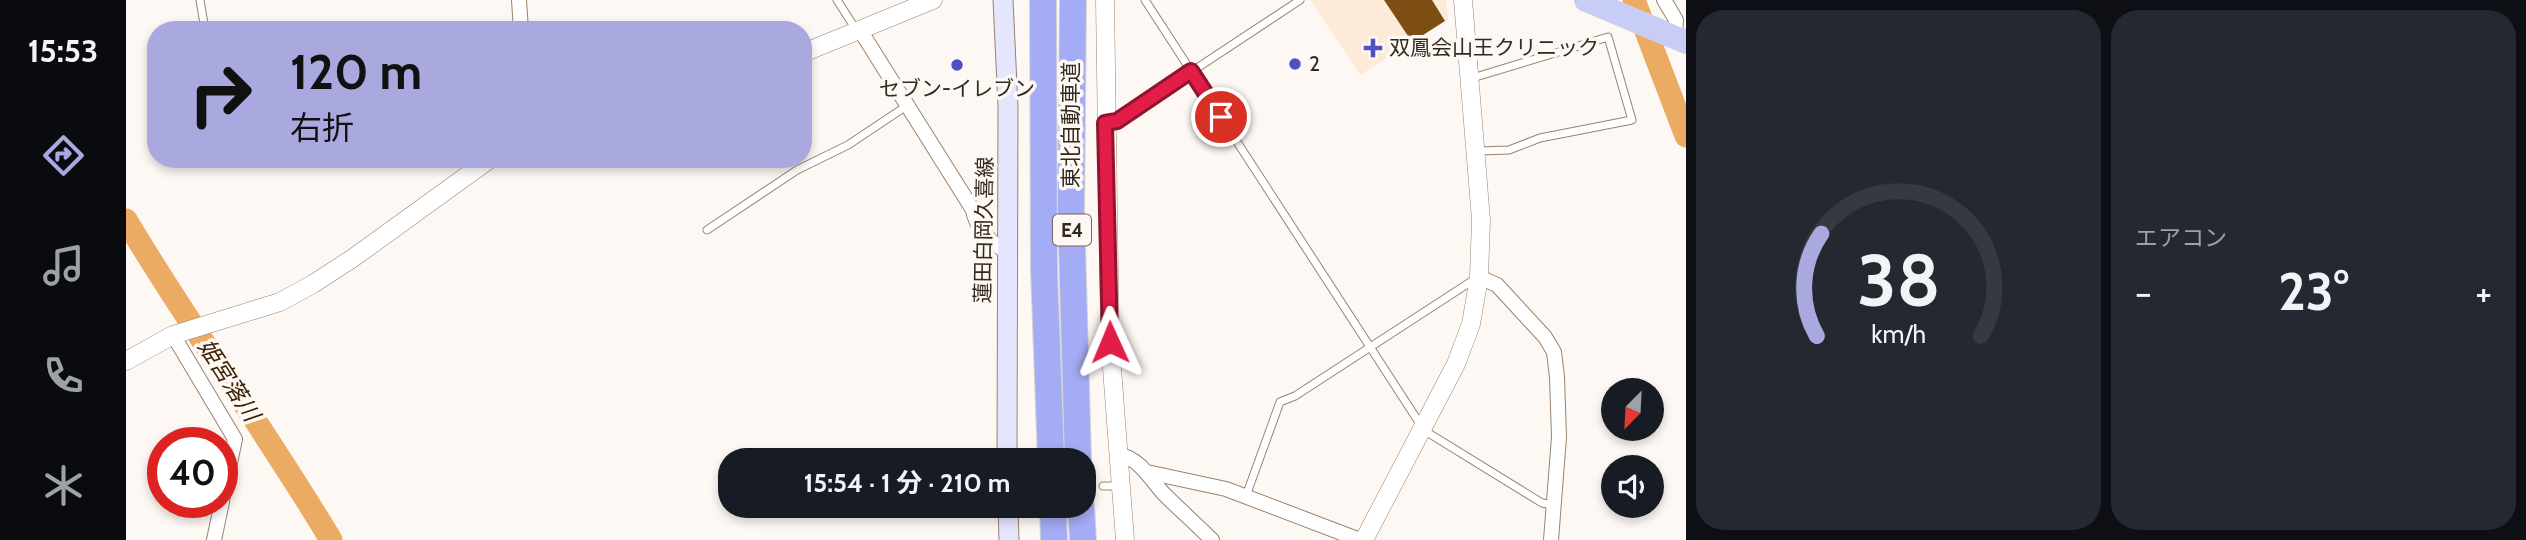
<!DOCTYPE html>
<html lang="ja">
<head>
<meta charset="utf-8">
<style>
  :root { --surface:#171b24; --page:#242831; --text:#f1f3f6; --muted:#9ea1a6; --line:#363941; --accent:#a9a9e0 }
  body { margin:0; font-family:Cabin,"Noto Sans JP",sans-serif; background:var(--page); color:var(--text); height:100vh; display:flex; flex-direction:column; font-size:26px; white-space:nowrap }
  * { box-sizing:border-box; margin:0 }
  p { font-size:23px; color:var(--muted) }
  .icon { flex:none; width:38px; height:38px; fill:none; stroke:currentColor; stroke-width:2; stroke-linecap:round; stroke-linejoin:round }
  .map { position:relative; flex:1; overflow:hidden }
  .drawer { display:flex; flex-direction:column; gap:10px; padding:10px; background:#0d0f14; width:840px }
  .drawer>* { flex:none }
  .top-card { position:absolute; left:21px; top:21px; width:665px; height:147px; border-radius:28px; box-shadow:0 4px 10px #0003; background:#a9a9e0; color:#111; overflow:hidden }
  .needle { width:46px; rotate:204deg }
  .controls { position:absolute; left:1475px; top:378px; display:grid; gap:14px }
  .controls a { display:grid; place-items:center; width:63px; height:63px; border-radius:50%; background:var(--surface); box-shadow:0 4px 10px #0003; font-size:35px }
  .speed { position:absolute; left:21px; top:427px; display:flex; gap:14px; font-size:35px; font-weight:700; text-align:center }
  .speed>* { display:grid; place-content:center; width:91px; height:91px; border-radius:50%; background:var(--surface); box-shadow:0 4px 10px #0003; line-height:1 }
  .speed .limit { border:10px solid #d22; background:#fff; color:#111 }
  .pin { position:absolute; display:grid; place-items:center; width:60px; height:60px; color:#fff; margin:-30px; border:4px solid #fff; border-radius:50%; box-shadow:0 2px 7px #0007 }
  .me { position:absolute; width:77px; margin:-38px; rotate:359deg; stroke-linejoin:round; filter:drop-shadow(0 0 5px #0008) }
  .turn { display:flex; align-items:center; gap:24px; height:147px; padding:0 28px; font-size:32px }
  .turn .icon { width:91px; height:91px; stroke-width:2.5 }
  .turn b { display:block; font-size:49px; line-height:60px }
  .big { font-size:52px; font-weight:700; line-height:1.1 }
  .drawer .card { flex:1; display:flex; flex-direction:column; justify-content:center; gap:10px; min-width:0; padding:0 24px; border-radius:28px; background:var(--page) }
  .drawer .dial { align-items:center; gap:0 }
  .dial svg { height:182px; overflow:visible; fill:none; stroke:var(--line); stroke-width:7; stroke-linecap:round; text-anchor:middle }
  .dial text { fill:var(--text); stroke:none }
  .heat { display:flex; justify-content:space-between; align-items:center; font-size:38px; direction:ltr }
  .drawer .tiles { flex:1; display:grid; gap:10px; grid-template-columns:repeat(2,1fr) }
  .trip { position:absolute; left:592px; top:448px; width:378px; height:70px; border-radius:28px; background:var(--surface); box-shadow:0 4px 10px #0003; font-weight:700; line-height:70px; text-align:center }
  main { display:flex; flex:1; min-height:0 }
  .tab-bar { display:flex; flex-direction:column; width:126px; justify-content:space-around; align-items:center; background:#090b0e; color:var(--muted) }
  .tab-bar .icon { width:49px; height:49px }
  .tab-bar .current { color:var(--accent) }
  .tab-bar b { font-size:32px; color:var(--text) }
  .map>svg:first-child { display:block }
  .built { fill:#fdebda }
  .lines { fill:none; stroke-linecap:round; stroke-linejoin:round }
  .river { stroke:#ebab63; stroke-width:23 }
  .building { fill:#7c4e13 }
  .service-casing { stroke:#98836e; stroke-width:9 }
  .minor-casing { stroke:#98836e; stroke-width:16 }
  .tertiary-casing { stroke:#98836e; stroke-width:19 }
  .secondary-casing { stroke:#98836e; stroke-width:21 }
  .primary-casing { stroke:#d6d4d2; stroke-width:24 }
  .motorway-casing { stroke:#d6d4d2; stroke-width:28 }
  .service { stroke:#fff; stroke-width:7 }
  .minor { stroke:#fff; stroke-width:14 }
  .tertiary { stroke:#fff; stroke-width:18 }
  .secondary { stroke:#e3e6fc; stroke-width:19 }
  .primary { stroke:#c8cdf8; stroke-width:23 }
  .motorway { stroke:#a3acf4; stroke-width:26 }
  .route-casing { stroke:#92132f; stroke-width:18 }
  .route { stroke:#e11d48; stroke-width:12 }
  .poi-dot { fill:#514fc6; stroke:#fdf8f3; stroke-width:2.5 }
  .labels { text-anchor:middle; stroke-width:7; stroke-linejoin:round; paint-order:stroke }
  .shield { fill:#fdf8f3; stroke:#6f675f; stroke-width:2 }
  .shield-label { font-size:19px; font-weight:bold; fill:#322920 }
  .poi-label { font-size:21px; fill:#322920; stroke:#fdf8f3; text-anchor:start }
  .street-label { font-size:21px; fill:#322920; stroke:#fdf8f3 }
  .water-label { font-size:23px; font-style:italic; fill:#3c2303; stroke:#fdf8f3 }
</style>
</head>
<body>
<main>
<nav class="tab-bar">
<b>15:53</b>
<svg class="icon current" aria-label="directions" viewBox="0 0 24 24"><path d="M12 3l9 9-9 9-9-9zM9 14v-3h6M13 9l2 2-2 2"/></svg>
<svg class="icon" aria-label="music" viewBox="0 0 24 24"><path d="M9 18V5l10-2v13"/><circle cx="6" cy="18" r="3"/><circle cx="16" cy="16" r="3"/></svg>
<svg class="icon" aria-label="phone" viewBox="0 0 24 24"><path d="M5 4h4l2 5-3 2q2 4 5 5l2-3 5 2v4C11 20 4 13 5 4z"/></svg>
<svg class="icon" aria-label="climate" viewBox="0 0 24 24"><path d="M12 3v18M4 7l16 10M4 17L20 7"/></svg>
</nav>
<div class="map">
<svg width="1560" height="540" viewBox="0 0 1560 540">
  <rect width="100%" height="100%" fill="#fdf8f3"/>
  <path class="built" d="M 1184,0 L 1320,0 L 1322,20 L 1234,75 Z"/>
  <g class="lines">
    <path class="river" d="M 1508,0 L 1560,136
      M 0,220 C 65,329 140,431 205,540"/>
  </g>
  <path class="building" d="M 1258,0 L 1306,0 L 1319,21 L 1286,42 Z"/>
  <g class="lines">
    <g class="service-casing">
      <path id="service" d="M 74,0 L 79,30
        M 711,0 L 731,31
        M 1019,0 L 1296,427 L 1304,434 L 1416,503 L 1427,505
        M 1343,79 L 1482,37 L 1506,120 L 1414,138 L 1383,150 L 1352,151
        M 980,123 L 991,121 L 1174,0
        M 581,230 L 671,170 L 722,145 L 782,105
        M 977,486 L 994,486
        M 1120,496 L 1154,402 L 1169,396 L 1349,279"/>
    </g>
    <g class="minor-casing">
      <path id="minor" d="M 393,0 L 395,30
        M 1538,0 L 1550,20 L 1549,37
        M 734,30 L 847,210 C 849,225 866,246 881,251
        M 1353,277 L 1371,285 L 1419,337 L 1428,352 L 1431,377 L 1433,437 L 1425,540
        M 47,335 L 109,439 L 96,501
        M 992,454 C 1014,459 1023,477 1037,493 C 1053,509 1070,524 1086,540
        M 1021,472 L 1100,489 L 1234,540
        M 88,540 L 96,502"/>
    </g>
    <g class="tertiary-casing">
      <path id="tertiary" d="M 979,0 L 984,342 L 999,540
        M 677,53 L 807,0
        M 0,361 L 47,335 L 154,302 L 187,284 L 227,258 L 364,159
        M 1238,540 L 1330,364 L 1345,324 L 1353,277 L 1355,220 L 1337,0"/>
    </g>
    <g class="secondary-casing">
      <path id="secondary" d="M 877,0 L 882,106 L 881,460
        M 882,506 L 883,540"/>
    </g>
    <g class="primary-casing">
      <path id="primary" d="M 1460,0 L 1560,42"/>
    </g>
    <g class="motorway-casing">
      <path id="motorway" d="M 917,0 L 918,269 L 925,460
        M 947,0 L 945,210 L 952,460
        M 927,506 L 928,540
        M 955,506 L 957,540"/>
    </g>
    <use href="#service" class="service"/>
    <use href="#minor" class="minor"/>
    <use href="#tertiary" class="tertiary"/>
    <use href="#secondary" class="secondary"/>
    <use href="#primary" class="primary"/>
    <use href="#motorway" class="motorway"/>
  </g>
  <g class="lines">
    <g class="route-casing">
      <path id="route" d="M 984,342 L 979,123 L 991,121 L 1065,71 L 1095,117"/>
    </g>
    <use href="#route" class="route"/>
  </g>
  <g class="poi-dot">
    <path d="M1243.5 37.5h7v7h7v7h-7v7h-7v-7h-7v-7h7z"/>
    <circle cx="1169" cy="64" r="7"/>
    <circle cx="831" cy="65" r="7"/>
  </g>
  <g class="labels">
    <rect class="shield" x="927" y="214.5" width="38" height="31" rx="5"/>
    <g class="shield-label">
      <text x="946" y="237">E4</text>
    </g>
    <g class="poi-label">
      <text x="1263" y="55">双鳳会山王クリニック</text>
      <text x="1183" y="71">2</text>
      <text x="831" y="96" text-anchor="middle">セブン-イレブン</text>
    </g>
    <g class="street-label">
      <text transform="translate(945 125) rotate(-90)" y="7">東北自動車道</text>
      <text transform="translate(858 230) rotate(-89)" y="7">蓮田白岡久喜線</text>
    </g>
    <g class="water-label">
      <text transform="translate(103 380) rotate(57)" y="8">姫宮落川</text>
    </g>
  </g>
</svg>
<div class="controls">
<a><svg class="needle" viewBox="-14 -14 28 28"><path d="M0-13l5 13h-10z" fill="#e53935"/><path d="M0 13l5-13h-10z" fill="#9ea1a6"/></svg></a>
<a><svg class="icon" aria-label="sound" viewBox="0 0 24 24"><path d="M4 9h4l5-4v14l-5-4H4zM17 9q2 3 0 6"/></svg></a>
</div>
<div class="speed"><div class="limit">40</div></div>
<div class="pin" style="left:1095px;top:117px;background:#d93025"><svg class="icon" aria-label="arrive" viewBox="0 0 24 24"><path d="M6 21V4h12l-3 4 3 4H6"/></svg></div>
<svg class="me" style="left:984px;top:342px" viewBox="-20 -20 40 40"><path d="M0-17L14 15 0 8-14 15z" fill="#e11d48" stroke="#fff" stroke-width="4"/></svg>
<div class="trip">15:54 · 1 分 · 210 m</div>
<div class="top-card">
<div class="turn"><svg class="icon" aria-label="right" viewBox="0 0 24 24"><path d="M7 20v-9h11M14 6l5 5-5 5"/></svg><div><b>120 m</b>右折</div></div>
</div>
</div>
<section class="drawer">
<div class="tiles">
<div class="card dial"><svg viewBox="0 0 100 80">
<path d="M14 69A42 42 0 1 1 86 69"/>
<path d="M14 69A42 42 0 0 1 16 24" stroke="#a9a9e0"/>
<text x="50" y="56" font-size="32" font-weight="700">38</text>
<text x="50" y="72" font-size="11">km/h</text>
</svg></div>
<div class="card"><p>エアコン</p>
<div class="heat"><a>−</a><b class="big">23°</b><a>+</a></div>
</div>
</div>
</section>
</main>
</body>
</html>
